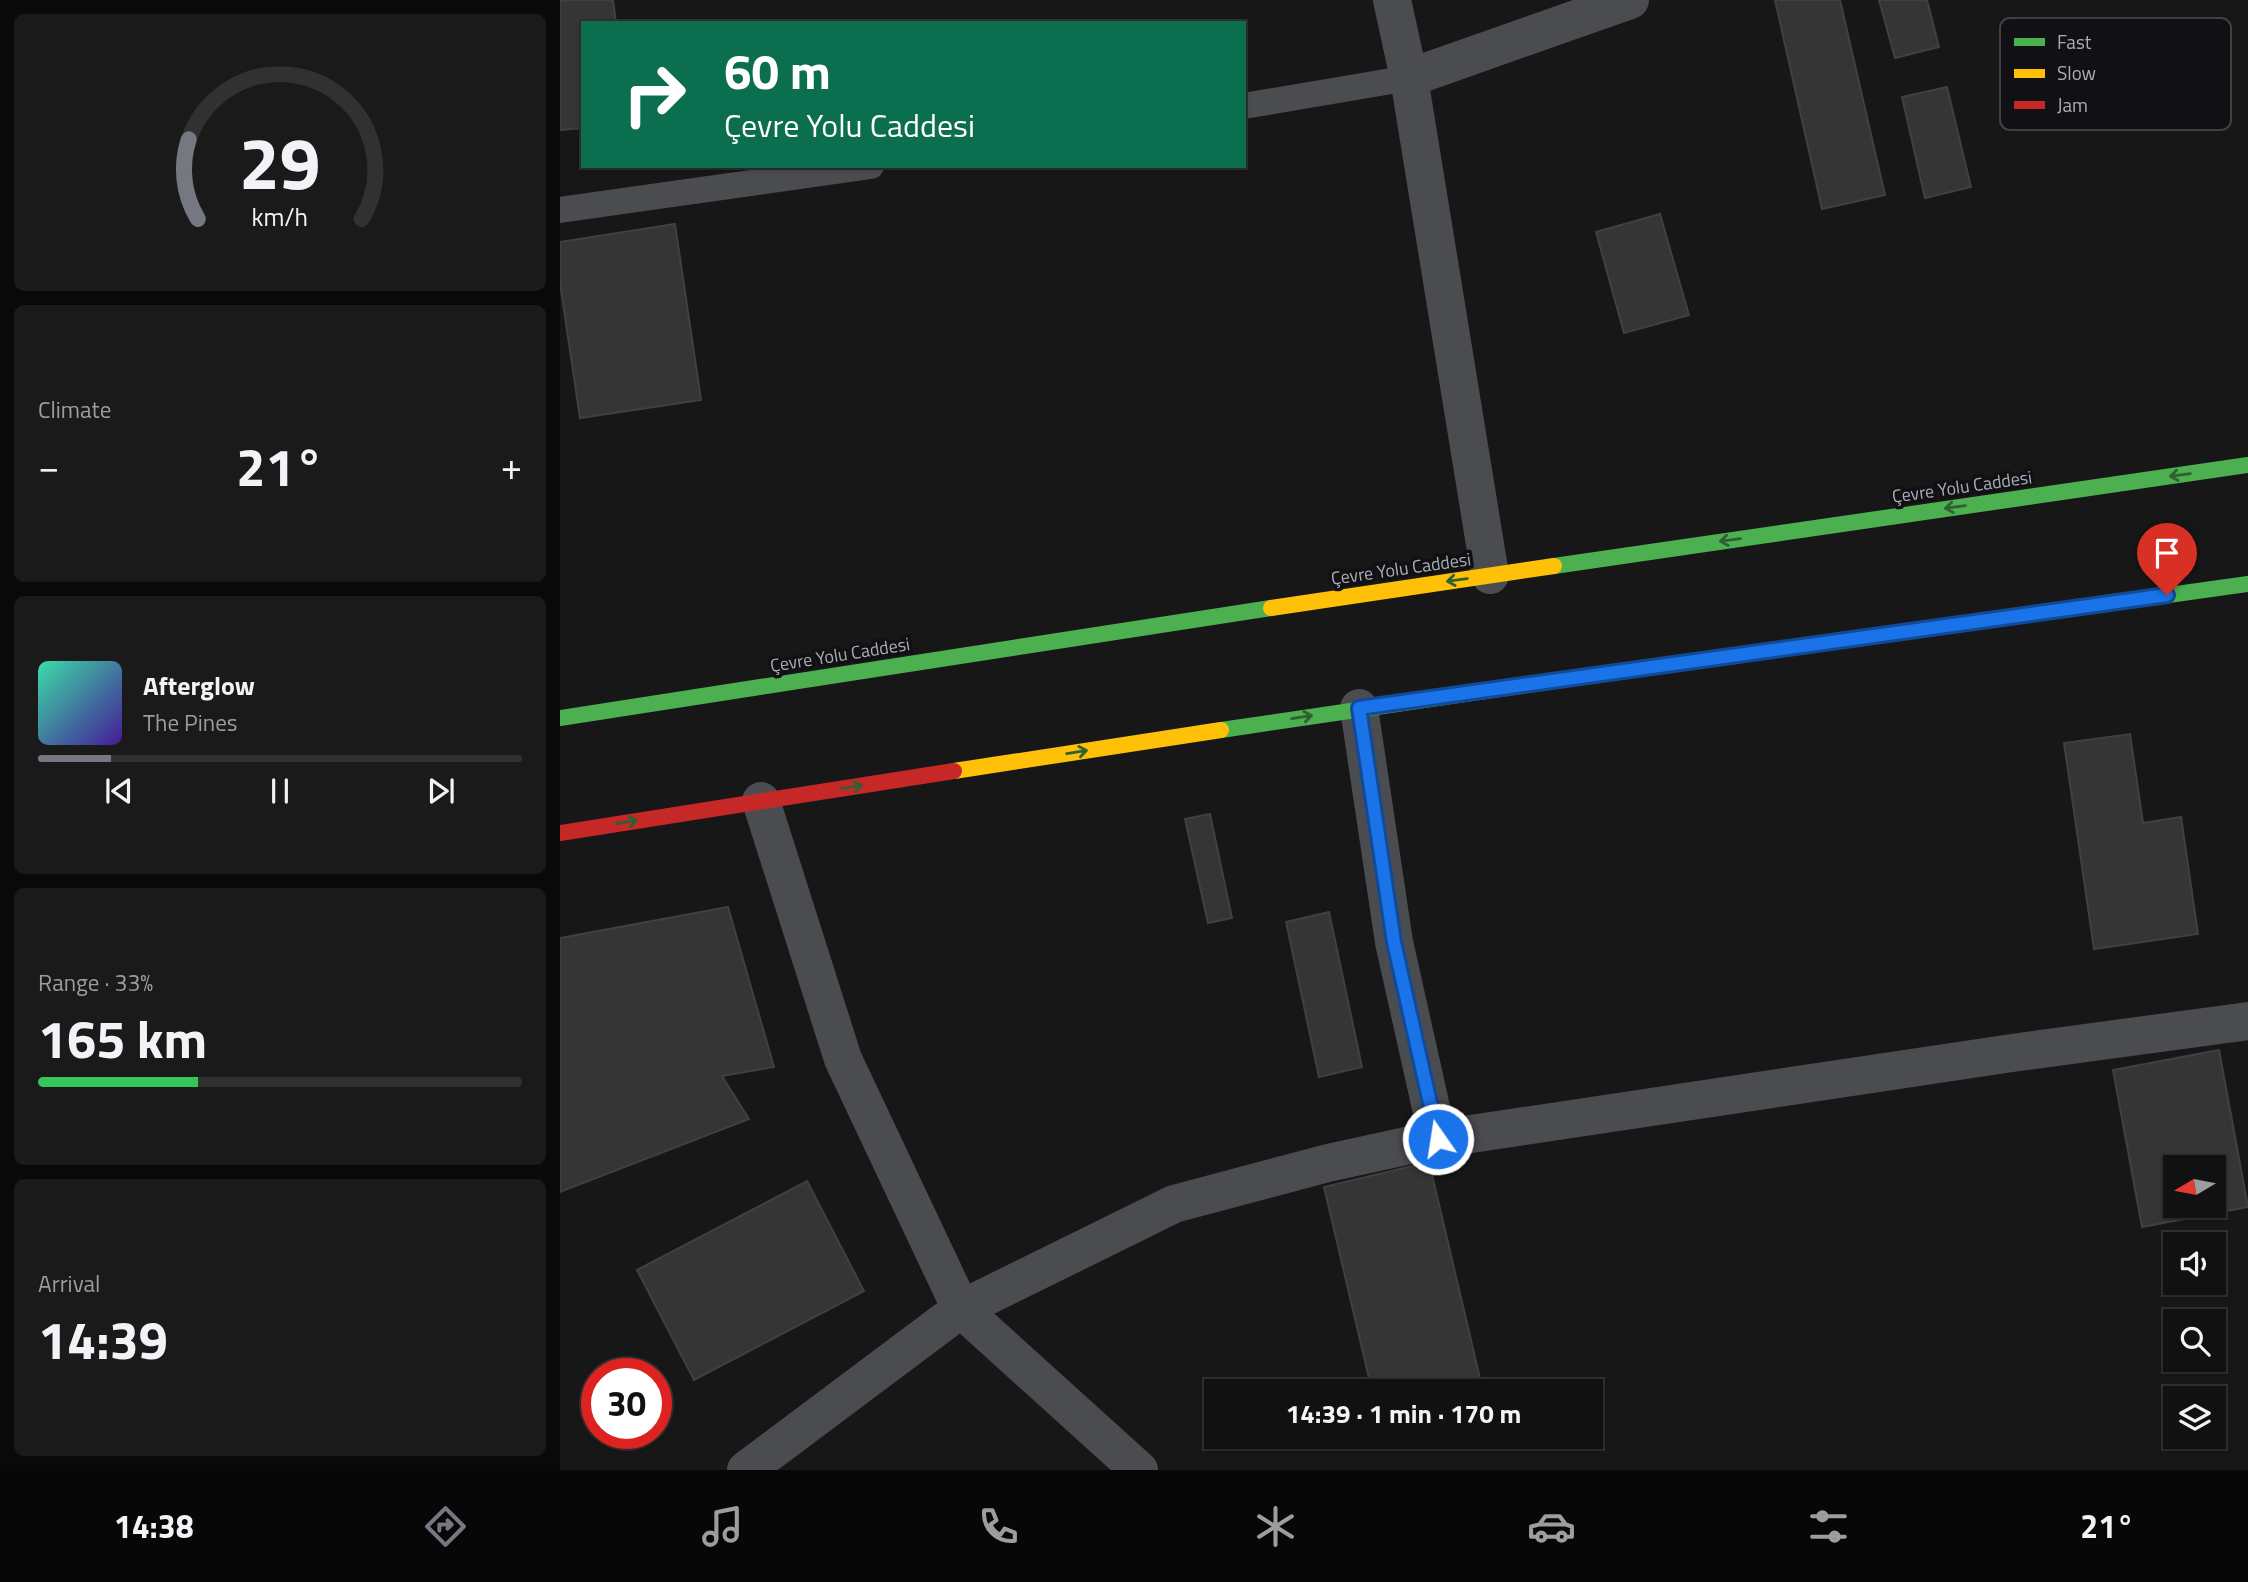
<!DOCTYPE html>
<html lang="en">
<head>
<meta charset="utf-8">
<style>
  :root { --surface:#111; --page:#1a1a1a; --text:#f1f3f6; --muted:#9c9d9f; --line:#303131; --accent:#757880 }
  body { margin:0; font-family:"Titillium Web",sans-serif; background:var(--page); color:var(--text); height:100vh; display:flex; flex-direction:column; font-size:26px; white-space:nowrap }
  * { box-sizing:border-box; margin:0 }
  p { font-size:23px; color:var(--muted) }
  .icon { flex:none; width:38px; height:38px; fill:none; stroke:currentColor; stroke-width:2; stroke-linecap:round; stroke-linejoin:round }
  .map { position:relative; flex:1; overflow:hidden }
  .panel { display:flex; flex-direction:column; gap:14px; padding:14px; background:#090909; width:560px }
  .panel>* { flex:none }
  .top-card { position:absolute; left:21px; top:21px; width:665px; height:147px; border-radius:0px; box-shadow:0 2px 5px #0004,0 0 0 2px var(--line); background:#0b6e4f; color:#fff; overflow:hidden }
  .needle { width:46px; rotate:260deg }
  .controls { position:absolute; left:1603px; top:1155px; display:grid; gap:14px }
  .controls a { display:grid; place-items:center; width:63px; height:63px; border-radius:0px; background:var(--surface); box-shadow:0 2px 5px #0004,0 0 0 2px var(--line); font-size:35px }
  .speed { position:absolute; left:21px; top:1358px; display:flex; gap:14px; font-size:35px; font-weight:700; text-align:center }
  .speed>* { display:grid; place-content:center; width:91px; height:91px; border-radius:50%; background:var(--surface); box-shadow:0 2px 5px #0004,0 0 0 2px var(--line); line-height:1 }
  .speed .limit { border:10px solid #d22; background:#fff; color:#111 }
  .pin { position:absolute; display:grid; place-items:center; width:60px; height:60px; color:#fff; margin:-72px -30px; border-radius:50% 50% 50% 0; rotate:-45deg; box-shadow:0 0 7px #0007 }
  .pin .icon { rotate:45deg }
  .me { position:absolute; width:77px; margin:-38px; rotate:347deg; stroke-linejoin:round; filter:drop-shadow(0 0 5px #0008) }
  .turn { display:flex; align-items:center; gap:24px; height:147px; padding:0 28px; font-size:32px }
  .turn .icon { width:91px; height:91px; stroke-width:2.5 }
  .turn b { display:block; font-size:49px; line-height:60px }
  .big { font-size:52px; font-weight:700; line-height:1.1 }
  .panel .widget { flex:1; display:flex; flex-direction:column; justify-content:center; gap:10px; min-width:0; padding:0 24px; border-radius:10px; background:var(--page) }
  .panel .dial { align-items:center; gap:0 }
  .dial svg { height:182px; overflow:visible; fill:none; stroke:var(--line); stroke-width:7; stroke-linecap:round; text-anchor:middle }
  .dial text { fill:var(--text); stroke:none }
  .song { display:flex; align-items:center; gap:21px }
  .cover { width:84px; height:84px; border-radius:10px; background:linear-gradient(135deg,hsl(160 70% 55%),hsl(260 70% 35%)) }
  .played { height:7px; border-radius:4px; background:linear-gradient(90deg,var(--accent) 15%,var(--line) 15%) }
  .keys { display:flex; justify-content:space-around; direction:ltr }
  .heat { display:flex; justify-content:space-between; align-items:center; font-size:38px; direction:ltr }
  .charge { height:10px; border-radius:5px; background:linear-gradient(90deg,#34c759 33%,var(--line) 0) }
  .trip { position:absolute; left:644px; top:1379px; width:399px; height:70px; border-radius:0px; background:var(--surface); box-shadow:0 2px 5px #0004,0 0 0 2px var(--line); font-weight:700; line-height:70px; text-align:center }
  .tab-bar { display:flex; height:112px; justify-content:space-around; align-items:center; background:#070707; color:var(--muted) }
  .tab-bar .icon { width:49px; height:49px }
  .tab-bar .current { color:var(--accent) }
  .tab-bar b { font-size:32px; color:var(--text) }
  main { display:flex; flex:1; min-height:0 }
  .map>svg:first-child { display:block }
  .building { fill:#353536; stroke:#3f4043; stroke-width:2; fill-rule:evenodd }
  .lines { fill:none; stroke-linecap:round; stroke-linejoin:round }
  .lane { stroke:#4b4c50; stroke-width:26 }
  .street { stroke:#4b4c50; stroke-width:38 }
  .fast { stroke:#4caf50; stroke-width:16 }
  .slow { stroke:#ffc107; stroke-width:16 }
  .jam { stroke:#c62828; stroke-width:16 }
  .oneway { stroke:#2e6032 }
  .route-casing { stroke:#114b97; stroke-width:18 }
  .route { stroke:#1a73e8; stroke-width:12 }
  .labels { text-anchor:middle; stroke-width:7; stroke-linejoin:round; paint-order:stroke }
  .street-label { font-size:18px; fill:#a8adb8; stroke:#111113 }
  .key { fill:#111113; stroke:#3e4045; stroke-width:2 }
  .key-label { font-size:19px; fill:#a8adb8 }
</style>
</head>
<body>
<main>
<section class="panel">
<div class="widget dial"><svg viewBox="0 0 100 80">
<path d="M14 69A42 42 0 1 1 86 69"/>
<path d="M14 69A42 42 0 0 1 10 34" stroke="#757880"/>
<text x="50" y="56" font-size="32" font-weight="700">29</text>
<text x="50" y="72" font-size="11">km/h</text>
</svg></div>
<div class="widget"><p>Climate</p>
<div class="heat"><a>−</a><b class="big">21°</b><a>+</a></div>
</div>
<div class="widget">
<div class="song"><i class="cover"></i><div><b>Afterglow</b><p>The Pines</p></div></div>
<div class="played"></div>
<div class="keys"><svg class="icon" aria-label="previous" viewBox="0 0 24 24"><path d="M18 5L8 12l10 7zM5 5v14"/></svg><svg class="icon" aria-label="pause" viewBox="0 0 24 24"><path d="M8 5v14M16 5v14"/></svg><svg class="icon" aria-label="next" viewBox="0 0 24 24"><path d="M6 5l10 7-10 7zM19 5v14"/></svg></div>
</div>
<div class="widget"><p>Range · 33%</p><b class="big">165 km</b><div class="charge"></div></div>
<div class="widget"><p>Arrival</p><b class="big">14:39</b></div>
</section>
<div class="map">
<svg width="1688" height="1470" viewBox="0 0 1688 1470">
  <rect width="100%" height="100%" fill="#171717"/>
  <path class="building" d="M 11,0 L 53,0 L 56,23 L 23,23 L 23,128 L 0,130 L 0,1 Z
    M 1215,0 L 1280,0 L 1325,195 L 1262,209 Z
    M 1319,0 L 1367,0 L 1379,47 L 1335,58 Z
    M 1387,87 L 1411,187 L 1365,198 L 1342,97 Z
    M 1100,214 L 1129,315 L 1064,333 L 1036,232 Z
    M 115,224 L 141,400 L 20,418 L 0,283 L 0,242 Z
    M 1570,734 L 1583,823 L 1621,817 L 1638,934 L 1534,949 L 1504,743 Z
    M 650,814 L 672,918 L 648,923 L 625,819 Z
    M 168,907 L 214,1067 L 162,1076 L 189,1119 L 0,1192 L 0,938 Z
    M 769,912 L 802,1067 L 759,1077 L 726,922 Z
    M 1659,1050 L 1688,1207 L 1582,1227 L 1553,1070 ZM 1615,1167 L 1654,1167 L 1654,1206 L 1615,1206 Z
    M 869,1162 L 923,1391 L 812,1391 L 764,1187 Z
    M 247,1181 L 304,1291 L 134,1380 L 77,1270 Z"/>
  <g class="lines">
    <path class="lane" d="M 684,106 L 849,78
      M 0,210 L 311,166"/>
    <path class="street" d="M 832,0 L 849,78 L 930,575
      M 849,78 L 1070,0
      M 201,801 L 283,1059 L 401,1309 L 579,1470
      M 878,1139 L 1452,1053 L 1688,1021
      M 186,1470 L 401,1309 L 614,1204 L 768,1163 L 878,1139 L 834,942 L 799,708"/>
    <path class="fast" d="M 994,566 L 1688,465
      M 1409,623 L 1688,584
      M 0,718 L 711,608
      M 661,730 L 987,682"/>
    <path class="slow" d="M 711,608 L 994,566
      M 394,771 L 661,730"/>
    <path class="jam" d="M 987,682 L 1409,623
      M 0,833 L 394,771"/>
  </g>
  <defs><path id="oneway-shaft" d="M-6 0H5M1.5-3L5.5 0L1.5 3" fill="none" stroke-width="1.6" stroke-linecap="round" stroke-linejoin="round" transform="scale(1.75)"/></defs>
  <g class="oneway">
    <use href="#oneway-shaft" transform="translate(1620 475) rotate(172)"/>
    <use href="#oneway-shaft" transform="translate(1395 507) rotate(172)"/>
    <use href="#oneway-shaft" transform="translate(1170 540) rotate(172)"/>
    <use href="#oneway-shaft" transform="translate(897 580) rotate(172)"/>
    <use href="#oneway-shaft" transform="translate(742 717) rotate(-9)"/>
    <use href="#oneway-shaft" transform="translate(517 752) rotate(-9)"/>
    <use href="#oneway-shaft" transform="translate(292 787) rotate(-9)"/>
    <use href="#oneway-shaft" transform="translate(67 822) rotate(-9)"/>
  </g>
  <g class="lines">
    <g class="route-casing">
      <path id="route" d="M 878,1139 L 834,942 L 799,708 L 1607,595"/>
    </g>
    <use href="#route" class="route"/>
  </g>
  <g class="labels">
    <g class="street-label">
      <text transform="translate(1402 487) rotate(-8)" y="6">Çevre Yolu Caddesi</text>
      <text transform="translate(841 569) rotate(-8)" y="6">Çevre Yolu Caddesi</text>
      <text transform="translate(280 655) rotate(-9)" y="6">Çevre Yolu Caddesi</text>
    </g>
  </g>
  <rect x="1440" y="18" width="231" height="112" rx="10" class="key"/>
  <rect x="1454" y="38" width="31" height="8" fill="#4caf50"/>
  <rect x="1454" y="69" width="31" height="9" fill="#ffc107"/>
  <rect x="1454" y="101" width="31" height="8" fill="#c62828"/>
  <g class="key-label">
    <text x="1497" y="49">Fast</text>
    <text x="1497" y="80">Slow</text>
    <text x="1497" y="112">Jam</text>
  </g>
</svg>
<div class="controls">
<a><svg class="needle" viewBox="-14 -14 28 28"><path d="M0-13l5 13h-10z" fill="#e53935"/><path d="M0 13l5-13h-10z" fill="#9c9d9f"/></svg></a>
<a><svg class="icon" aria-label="sound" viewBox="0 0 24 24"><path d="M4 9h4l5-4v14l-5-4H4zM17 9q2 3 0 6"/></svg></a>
<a><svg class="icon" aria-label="search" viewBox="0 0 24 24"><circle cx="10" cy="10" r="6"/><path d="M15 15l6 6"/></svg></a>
<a><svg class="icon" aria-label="layers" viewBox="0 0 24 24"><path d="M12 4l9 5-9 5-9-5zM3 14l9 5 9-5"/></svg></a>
</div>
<div class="speed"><div class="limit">30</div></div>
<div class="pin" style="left:1607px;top:595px;background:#d93025"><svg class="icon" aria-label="arrive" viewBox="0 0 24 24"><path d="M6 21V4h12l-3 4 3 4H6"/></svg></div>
<svg class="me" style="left:878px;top:1139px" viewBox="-20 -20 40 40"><circle r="17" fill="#1a73e8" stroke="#fff" stroke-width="3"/><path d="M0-11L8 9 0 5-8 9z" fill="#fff"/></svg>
<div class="trip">14:39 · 1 min · 170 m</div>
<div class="top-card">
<div class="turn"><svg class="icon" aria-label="right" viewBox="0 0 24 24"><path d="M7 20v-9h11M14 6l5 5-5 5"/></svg><div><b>60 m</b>Çevre Yolu Caddesi</div></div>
</div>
</div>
</main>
<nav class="tab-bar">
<b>14:38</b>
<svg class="icon current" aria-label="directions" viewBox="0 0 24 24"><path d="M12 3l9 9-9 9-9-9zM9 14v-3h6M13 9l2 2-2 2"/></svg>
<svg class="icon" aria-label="music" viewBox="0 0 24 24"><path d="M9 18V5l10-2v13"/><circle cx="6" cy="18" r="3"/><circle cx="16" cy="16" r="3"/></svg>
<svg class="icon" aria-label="phone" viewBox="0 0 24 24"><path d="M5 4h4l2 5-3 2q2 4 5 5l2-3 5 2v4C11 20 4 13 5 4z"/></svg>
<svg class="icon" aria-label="climate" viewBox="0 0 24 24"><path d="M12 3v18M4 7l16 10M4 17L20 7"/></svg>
<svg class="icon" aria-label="car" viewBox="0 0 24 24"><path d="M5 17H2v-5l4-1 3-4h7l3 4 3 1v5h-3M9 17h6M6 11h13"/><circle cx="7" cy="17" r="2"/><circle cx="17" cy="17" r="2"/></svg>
<svg class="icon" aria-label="filters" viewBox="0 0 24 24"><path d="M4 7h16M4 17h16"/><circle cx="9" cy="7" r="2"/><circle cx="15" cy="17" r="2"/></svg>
<b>21°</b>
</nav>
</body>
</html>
